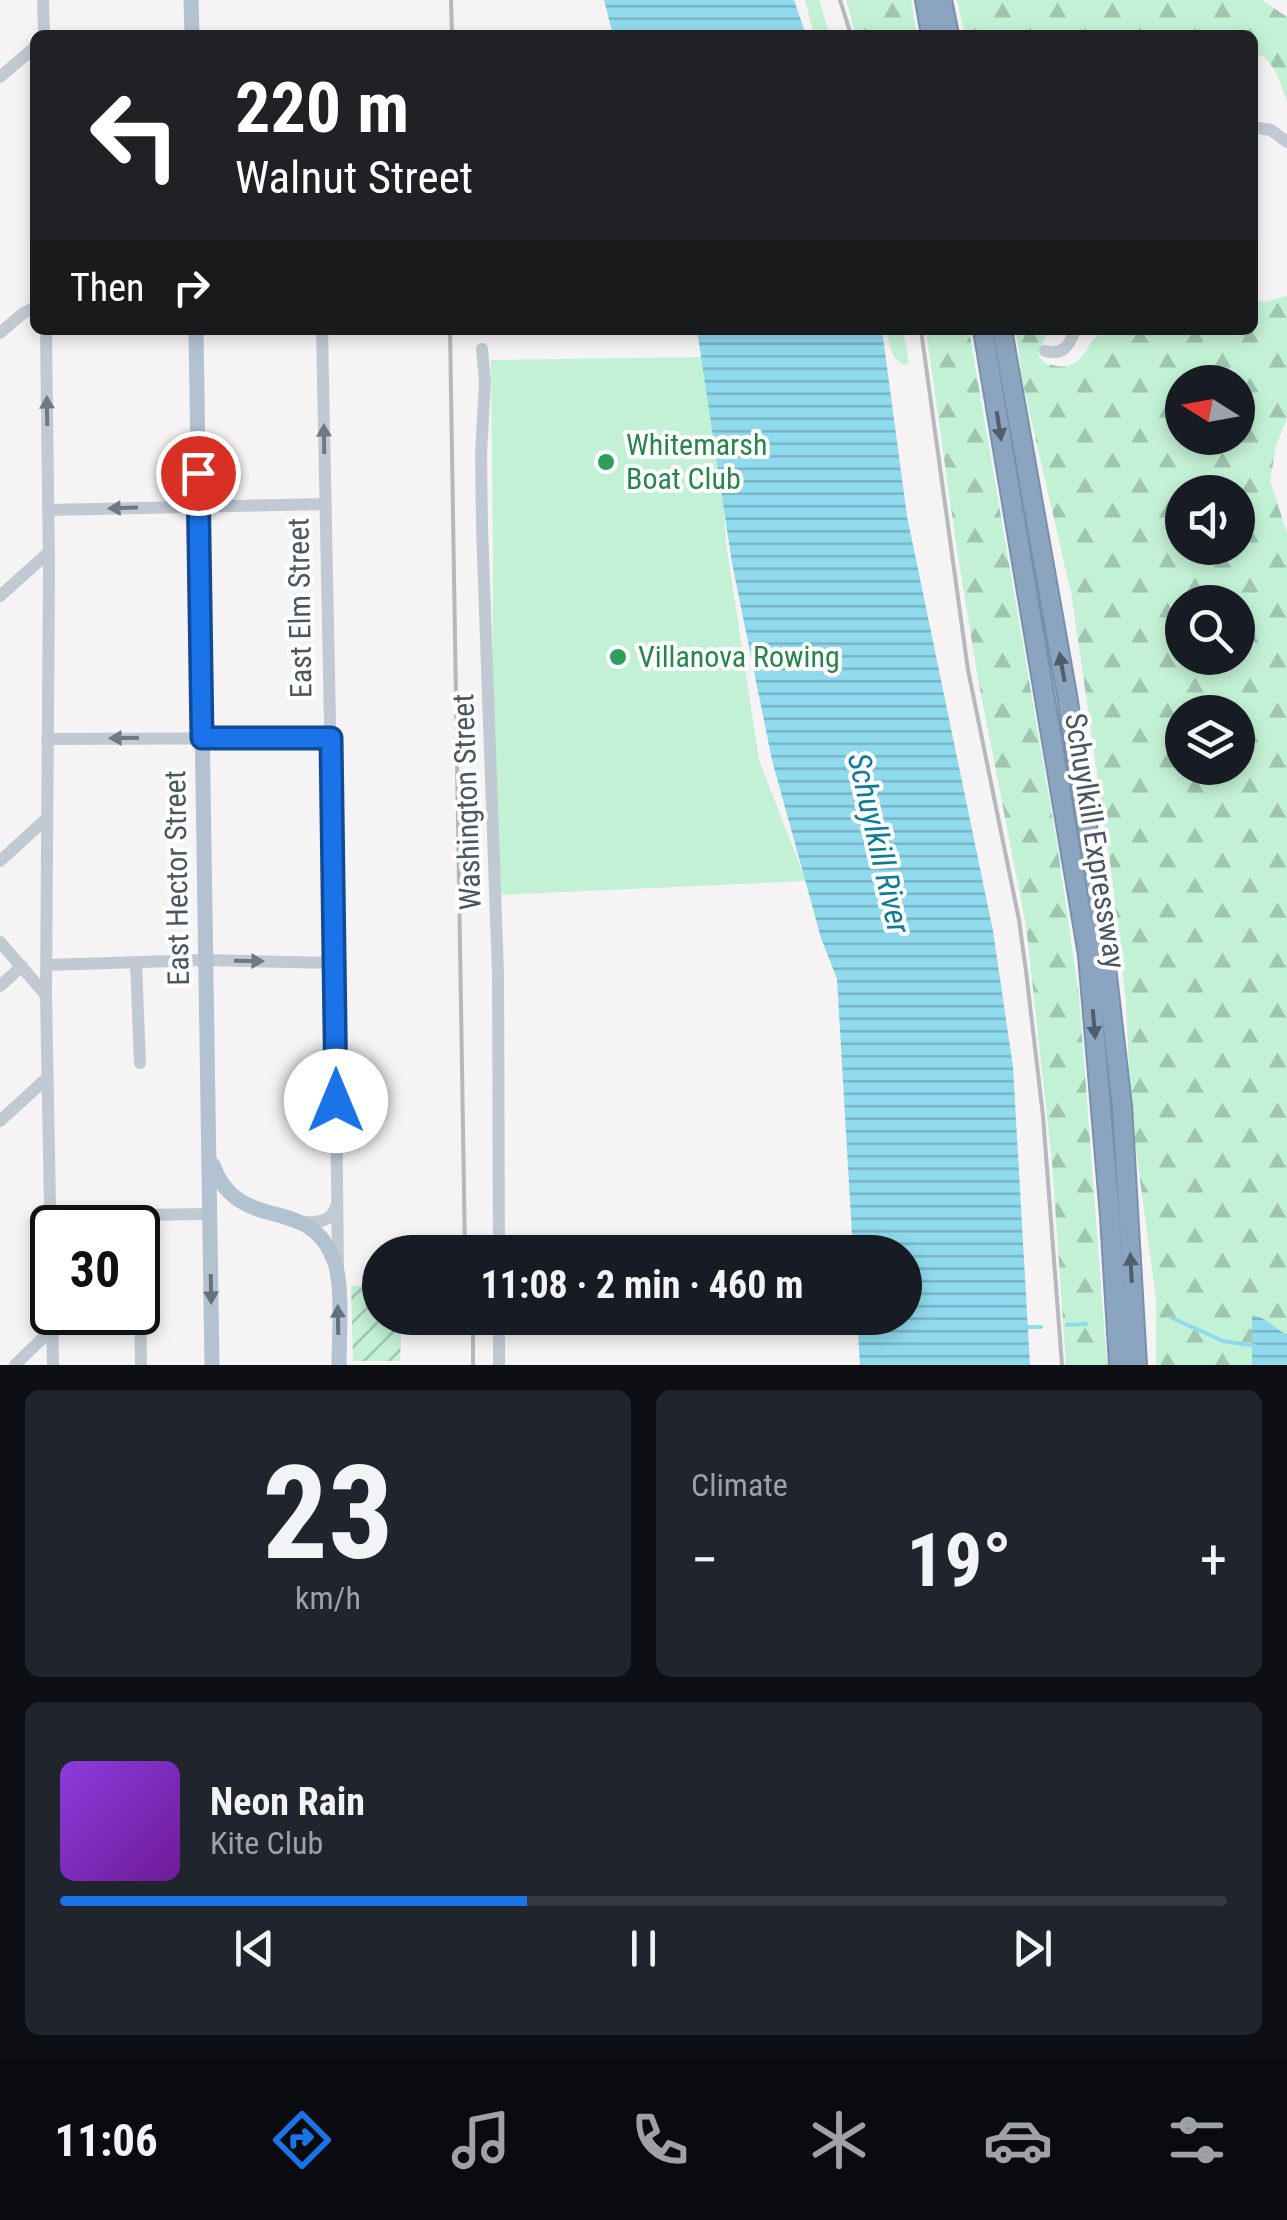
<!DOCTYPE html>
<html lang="en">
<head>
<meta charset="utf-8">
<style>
  :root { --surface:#171b24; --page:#20242c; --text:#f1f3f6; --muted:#9ea1a6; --line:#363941; --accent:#1a73e8 }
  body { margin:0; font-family:"Roboto Condensed",sans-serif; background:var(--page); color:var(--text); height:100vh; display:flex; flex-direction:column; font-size:38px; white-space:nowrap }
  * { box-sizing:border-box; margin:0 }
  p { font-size:32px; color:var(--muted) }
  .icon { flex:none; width:55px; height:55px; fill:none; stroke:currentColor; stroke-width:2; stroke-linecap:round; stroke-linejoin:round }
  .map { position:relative; height:1365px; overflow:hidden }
  .drawer { display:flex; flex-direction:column; gap:25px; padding:25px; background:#0d0f14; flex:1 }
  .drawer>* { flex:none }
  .banner { position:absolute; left:30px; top:30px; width:1228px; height:305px; border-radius:15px; box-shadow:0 5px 15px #0003; background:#202124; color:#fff; overflow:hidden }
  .needle { width:65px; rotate:281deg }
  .buttons { position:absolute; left:1165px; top:365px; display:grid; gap:20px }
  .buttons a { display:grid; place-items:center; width:90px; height:90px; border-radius:50%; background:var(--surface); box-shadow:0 5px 15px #0003; font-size:50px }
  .speed { position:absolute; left:30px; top:1205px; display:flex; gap:20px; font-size:50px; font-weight:700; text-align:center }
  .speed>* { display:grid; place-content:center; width:130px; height:130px; border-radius:50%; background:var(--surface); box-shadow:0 5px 15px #0003; line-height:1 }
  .speed .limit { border:5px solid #111; border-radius:15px; background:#fff; color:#111 }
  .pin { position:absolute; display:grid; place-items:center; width:85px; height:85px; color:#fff; margin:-42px; border:5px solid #fff; border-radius:50%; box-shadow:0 2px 10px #0007 }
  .me { position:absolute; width:110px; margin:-55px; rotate:0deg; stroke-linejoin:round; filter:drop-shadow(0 0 8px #0008) }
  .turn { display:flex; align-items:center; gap:35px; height:210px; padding:0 40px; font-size:45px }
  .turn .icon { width:130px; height:130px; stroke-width:2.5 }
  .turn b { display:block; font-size:70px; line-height:85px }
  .then { display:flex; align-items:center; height:95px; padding:0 40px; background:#0003; gap:20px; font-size:38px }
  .big { font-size:75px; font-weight:700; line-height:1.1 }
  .drawer .tile { flex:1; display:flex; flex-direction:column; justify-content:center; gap:15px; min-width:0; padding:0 35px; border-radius:15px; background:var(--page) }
  .drawer .dial { align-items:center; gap:0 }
  .dial b { font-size:130px; line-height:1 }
  .song { display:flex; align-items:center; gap:30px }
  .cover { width:120px; height:120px; border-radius:15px; background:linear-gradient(135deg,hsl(270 70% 55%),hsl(280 70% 35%)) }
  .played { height:10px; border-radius:5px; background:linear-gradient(90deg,var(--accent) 40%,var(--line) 40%) }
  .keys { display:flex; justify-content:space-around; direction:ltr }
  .heat { display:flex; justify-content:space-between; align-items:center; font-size:55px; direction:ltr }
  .drawer .tiles { flex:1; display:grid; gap:25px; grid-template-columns:1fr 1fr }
  .tile:last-child { grid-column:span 2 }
  .trip { position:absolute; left:362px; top:1235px; width:560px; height:100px; border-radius:50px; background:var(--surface); box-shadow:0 5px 15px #0003; font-weight:700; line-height:100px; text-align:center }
  .tabs { display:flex; height:160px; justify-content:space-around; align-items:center; background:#090b0e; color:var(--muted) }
  .tabs .icon { width:70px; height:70px }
  .tabs .current { color:var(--accent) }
  .tabs b { font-size:45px; color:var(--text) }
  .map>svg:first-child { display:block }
  .forest { fill:url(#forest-firs); fill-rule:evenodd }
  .garden { fill:url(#garden-furrows) }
  .pitch { fill:#c3f1d5 }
  .water { fill:url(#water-rules) }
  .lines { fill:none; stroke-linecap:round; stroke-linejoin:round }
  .stream { stroke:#90daee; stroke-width:4 }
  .highway-casing { stroke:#7690ad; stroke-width:22 }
  .minor { stroke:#c1cad2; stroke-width:12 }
  .major { stroke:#b3c2d1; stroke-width:15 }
  .highway { stroke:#8ba5c1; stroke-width:18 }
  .rail { stroke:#b5b8bd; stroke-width:4 }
  .oneway { fill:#6e7983 }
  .oneway2 { fill:#505e6b }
  .oneway3 { fill:#64717d }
  .route-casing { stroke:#114b97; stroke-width:25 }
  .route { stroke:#1a73e8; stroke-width:18 }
  .leisure-dot { fill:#2e9e5b; stroke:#fff; stroke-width:4 }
  .labels { text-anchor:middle; stroke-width:8; stroke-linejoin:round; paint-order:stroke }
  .leisure-label { font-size:30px; fill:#27864d; stroke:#fff; text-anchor:start }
  .street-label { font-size:30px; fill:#4a5661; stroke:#fff }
  .water-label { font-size:32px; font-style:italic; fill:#0c7c9b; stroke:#fff }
</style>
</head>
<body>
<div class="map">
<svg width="1287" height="1365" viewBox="0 0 1287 1365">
  <defs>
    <pattern id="forest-firs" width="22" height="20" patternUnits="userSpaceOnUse" patternTransform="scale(2.5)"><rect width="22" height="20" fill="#c3f1d5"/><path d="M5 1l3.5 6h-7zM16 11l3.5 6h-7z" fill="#a0c6b0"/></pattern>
    <pattern id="garden-furrows" width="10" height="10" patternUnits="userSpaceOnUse" patternTransform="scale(2.5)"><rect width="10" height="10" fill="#c3f1d5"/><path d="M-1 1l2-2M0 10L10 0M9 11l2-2" fill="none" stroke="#a0c6b0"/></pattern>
    <pattern id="water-rules" width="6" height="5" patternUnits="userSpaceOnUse" patternTransform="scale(2.5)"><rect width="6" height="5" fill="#90daee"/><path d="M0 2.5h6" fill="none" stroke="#78b4c4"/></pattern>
  </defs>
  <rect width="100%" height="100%" fill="#f5f3f3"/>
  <path class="forest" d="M 805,0 L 819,0 L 830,35 L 814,35 Z
    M 846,0 L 911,0 L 917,35 L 856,35 Z
    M 957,0 L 1262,0 L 1287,17 L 1287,101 C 1280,84 1277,68 1262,55 L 1253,58 L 1252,35 L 965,35 Z
    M 1287,296 L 1287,418 L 1276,446 L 1270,481 L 1287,533 L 1287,1365 L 1156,1365 L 1156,1299 L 1131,1113 L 1126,1002 L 1111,869 L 1071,592 L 1023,384 L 1016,330 L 1048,330 L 1038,354 L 1044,363 C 1083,375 1079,353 1102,330 L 1252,330 L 1253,299 L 1264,302 ZM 1182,382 L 1238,382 L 1238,438 L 1182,438 ZM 1182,492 L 1238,492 L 1238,548 L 1182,548 ZM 1182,602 L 1238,602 L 1238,658 L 1182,658 ZM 1182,712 L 1238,712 L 1238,768 L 1182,768 Z
    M 887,330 L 903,330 L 909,363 L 904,365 C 891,358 889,344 887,330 Z
    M 926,330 L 969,330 L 1057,844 L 1079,996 L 1107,1365 L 1066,1365 L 1052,1162 L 1026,925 L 978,679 L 957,550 Z"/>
  <path class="garden" d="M 380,1285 L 380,1318 L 402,1318 L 400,1361 L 353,1361 L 351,1286 Z"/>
  <path class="pitch" d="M 703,357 L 722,479 L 726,543 L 759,760 L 806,881 L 496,895 L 492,787 L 493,554 L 491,360 Z"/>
  <path class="water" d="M 604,0 L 794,0 L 806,35 L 613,35 Z
    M 697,330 L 882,330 L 907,516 L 993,931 L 1013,1067 L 1030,1365 L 860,1365 L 857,1318 L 905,1318 L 905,1252 L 853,1252 L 837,979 L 821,938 L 772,760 L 732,563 Z
    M 1252,1315 C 1270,1319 1272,1328 1287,1334 L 1287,1365 L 1252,1365 Z"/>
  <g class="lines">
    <path class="stream" d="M 1172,1318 L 1223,1341 L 1256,1346
      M 1067,1325 L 1086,1324
      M 1025,1327 L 1041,1327"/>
    <g class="highway-casing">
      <path id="highway" d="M 925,0 L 931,35
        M 942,0 L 949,35
        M 983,330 L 1088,955 L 1110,1216 L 1119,1365
        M 1002,330 L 1067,695 L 1098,898 L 1122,1106 L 1137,1365"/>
    </g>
    <path class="minor" d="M 43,0 L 44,35
      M 0,77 L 35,47
      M 1252,127 L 1271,130 L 1287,142
      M 46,330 L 49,570 L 46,995 L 53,1365
      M 322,330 L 334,919 L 338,1267
      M 0,333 L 22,314 L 35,307
      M 482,349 L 485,382 L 481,453 L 482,527 L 498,974 L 499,1252
      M 1045,351 C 1063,356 1069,346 1075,330
      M 48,510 L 326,504
      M 0,596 L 49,552
      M 47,739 L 331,738
      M 0,861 L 46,819
      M 0,942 L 46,995
      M 136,963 L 140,1063
      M 46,965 L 205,960 L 335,963
      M 0,986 L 22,966
      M 0,1121 L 48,1077
      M 139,1214 L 141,1365
      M 49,1216 L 210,1214
      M 303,1222 C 317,1223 331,1222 336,1207
      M 499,1318 L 499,1365
      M 15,1365 L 52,1329"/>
    <path class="major" d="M 191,0 L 192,35
      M 196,330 L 212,1365
      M 213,1165 C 239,1237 311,1191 335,1263 C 343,1288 339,1337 339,1365"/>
    <use href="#highway" class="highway"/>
    <path class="rail" d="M 451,0 L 452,35
      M 840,0 L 851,35
      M 450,330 L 465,1252
      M 921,330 L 968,670 L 1019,920 L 1026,971 L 1043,1116 L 1062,1365
      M 473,1318 L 473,1365"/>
  </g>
  <defs><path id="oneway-solid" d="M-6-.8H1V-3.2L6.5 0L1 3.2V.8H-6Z" transform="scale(2.5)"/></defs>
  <g class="oneway">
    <use href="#oneway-solid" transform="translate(47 411) rotate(-91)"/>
    <use href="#oneway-solid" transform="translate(324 439) rotate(-91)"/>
    <use href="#oneway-solid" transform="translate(123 508) rotate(178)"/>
    <use href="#oneway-solid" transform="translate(124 738) rotate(179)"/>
    <use href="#oneway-solid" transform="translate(249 961) rotate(1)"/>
  </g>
  <g class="oneway2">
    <use href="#oneway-solid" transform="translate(999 426) rotate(81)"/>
    <use href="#oneway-solid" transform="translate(1062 667) rotate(-100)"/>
    <use href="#oneway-solid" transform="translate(1094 1024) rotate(85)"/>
    <use href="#oneway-solid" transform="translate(1131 1268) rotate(-93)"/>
  </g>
  <g class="oneway3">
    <use href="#oneway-solid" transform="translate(211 1289) rotate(89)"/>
    <use href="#oneway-solid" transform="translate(338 1320) rotate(-91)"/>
  </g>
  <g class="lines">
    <g class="route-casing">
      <path id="route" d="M 198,473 L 202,738 L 331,738 L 336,1101"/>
    </g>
    <use href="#route" class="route"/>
  </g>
  <g class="leisure-dot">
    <circle cx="606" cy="462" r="10"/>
    <circle cx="618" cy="657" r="10"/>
  </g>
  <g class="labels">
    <g class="leisure-label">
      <text x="626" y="455">Whitemarsh<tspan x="626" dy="34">Boat Club</tspan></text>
      <text x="638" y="667">Villanova Rowing</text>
    </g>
    <g class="street-label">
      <text transform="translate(300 608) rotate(-91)" y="10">East Elm Street</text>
      <text transform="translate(467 802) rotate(-92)" y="10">Washington Street</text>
      <text transform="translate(1095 841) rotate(81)" y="10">Schuylkill Expressway</text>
      <text transform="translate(177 878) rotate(-91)" y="10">East Hector Street</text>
    </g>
    <g class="water-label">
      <text transform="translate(879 843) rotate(77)" y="11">Schuylkill River</text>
    </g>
  </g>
</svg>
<div class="buttons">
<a><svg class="needle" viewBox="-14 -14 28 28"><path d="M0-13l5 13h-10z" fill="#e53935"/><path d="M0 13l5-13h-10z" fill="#9ea1a6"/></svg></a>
<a><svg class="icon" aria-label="sound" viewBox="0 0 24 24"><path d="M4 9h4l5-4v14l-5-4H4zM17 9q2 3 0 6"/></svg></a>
<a><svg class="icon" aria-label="search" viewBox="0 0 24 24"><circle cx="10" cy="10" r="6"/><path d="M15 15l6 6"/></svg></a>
<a><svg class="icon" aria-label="layers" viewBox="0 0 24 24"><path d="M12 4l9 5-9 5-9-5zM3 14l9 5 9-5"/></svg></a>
</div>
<div class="speed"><div class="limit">30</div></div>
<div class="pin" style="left:198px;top:473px;background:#d93025"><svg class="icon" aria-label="arrive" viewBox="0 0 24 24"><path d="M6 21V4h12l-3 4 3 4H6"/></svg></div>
<svg class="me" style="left:336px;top:1101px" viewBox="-20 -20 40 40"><circle r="19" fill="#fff"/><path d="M0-13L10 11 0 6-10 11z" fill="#1a73e8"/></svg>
<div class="trip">11:08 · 2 min · 460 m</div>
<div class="banner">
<div class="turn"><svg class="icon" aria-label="left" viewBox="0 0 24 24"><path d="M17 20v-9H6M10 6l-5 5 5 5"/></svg><div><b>220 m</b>Walnut Street</div></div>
<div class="then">Then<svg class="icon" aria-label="right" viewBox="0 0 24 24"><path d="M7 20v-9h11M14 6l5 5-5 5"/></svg></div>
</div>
</div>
<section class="drawer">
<div class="tiles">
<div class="tile dial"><b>23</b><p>km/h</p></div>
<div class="tile"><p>Climate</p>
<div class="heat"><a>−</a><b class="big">19°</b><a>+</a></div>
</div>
<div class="tile">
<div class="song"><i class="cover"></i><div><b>Neon Rain</b><p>Kite Club</p></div></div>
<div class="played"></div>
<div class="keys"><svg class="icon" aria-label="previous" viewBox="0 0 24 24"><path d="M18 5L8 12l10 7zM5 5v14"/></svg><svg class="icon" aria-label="pause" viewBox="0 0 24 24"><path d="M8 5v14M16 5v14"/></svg><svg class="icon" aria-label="next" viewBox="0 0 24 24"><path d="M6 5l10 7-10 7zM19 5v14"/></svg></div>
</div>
</div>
</section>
<nav class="tabs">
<b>11:06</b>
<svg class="icon current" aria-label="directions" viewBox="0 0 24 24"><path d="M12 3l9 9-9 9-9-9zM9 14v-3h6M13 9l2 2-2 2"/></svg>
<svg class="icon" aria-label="music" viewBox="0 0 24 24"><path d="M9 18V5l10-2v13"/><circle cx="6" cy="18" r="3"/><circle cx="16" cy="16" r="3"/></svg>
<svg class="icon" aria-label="phone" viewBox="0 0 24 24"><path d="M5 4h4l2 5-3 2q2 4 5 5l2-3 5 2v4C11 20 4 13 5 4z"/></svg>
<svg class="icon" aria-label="climate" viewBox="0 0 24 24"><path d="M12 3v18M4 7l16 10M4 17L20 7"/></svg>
<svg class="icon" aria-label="car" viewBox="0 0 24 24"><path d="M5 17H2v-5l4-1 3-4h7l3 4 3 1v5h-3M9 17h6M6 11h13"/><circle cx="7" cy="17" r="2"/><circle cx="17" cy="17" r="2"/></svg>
<svg class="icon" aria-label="filters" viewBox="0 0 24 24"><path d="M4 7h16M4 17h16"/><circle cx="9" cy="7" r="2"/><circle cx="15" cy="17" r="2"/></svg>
</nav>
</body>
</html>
